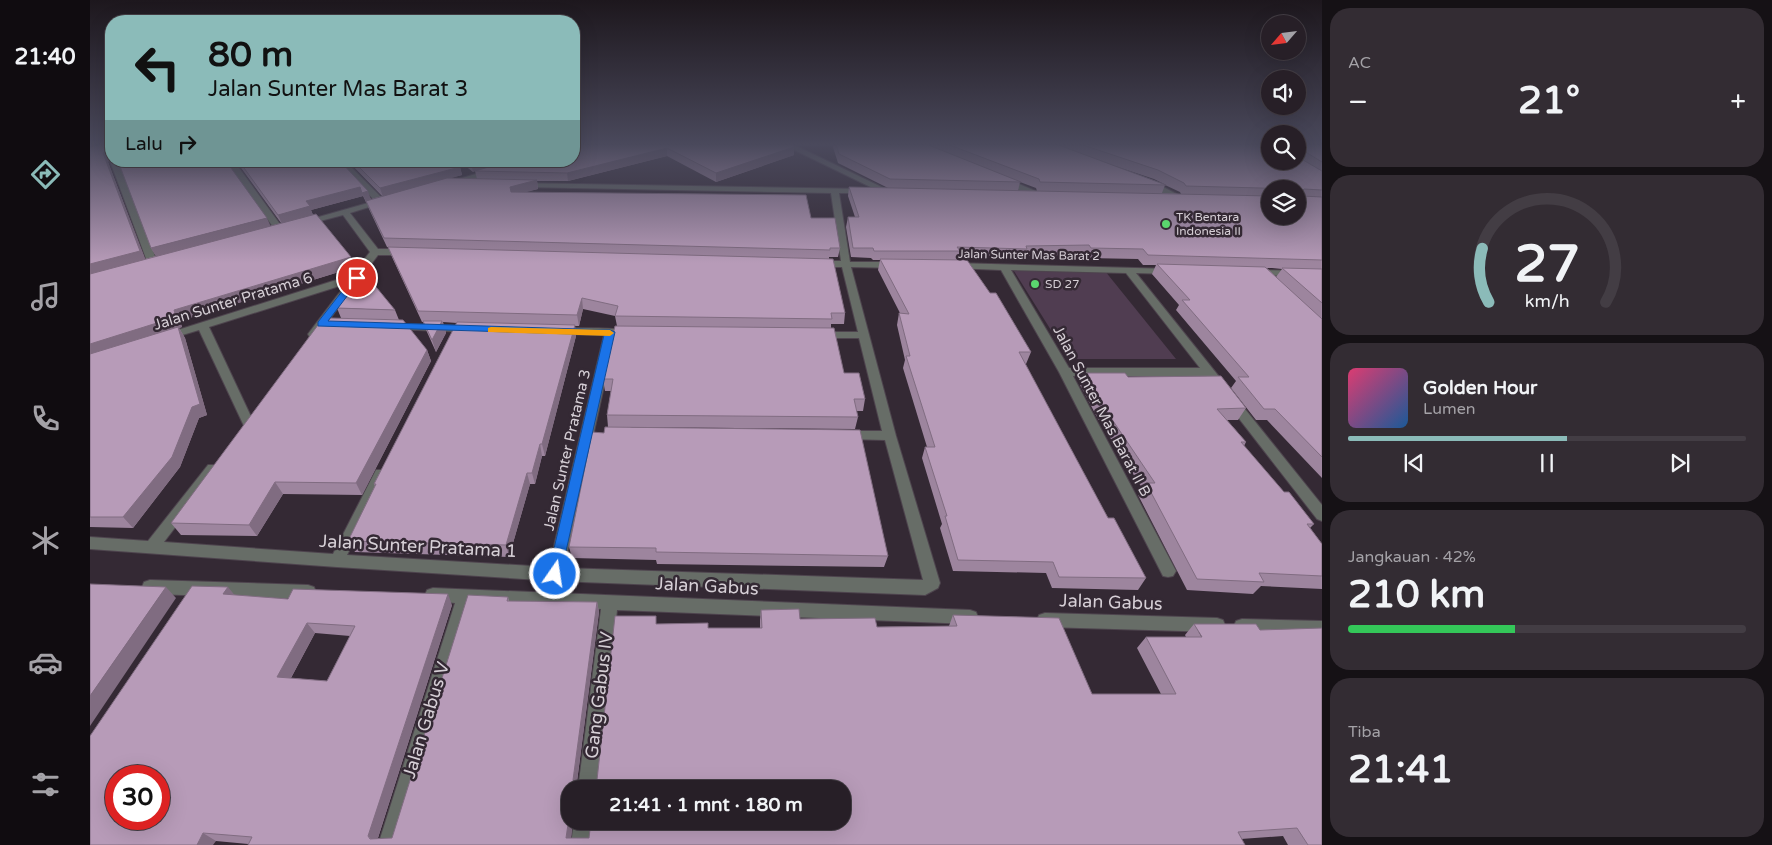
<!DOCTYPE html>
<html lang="id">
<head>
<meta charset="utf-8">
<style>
  :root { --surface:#271f27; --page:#332c33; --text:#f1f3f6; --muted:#a4a2a7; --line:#433d44; --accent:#8bbbb9 }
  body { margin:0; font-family:"Varela Round",sans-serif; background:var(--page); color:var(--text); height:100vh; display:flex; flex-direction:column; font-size:19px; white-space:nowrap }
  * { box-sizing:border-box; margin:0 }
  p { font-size:16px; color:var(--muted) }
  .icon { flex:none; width:28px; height:28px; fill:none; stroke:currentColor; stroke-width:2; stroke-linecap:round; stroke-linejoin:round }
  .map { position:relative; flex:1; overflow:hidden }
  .details { display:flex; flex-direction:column; gap:8px; padding:8px; background:#151115; width:450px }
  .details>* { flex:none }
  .banner { position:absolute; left:15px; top:15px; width:475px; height:152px; border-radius:20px; box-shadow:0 5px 20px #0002,0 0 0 1px var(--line); background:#8bbbb9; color:#111; overflow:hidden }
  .needle { width:32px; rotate:242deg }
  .buttons { position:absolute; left:1171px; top:15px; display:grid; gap:10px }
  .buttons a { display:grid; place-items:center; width:45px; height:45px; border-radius:50%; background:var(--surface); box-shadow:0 5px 20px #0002,0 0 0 1px var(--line); font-size:25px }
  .speed { position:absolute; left:15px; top:765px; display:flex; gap:10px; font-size:25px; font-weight:700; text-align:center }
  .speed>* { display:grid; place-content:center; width:65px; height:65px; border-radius:50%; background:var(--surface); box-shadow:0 5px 20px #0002,0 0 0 1px var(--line); line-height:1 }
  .speed .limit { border:8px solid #d22; background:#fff; color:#111 }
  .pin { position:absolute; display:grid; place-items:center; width:42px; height:42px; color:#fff; margin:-21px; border:2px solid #fff; border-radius:50%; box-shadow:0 1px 5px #0007 }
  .me { position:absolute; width:55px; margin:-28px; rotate:13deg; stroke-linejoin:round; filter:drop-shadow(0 0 4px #0008) }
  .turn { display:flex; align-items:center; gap:18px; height:105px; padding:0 20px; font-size:22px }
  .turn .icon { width:65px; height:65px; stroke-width:2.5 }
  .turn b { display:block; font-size:35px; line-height:42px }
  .then { display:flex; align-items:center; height:48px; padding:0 20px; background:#0003; gap:10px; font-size:19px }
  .big { font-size:38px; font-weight:700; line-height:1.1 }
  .details .tile { flex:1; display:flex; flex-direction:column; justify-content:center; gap:8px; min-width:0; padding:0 18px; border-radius:20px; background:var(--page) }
  .details .dial { align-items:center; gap:0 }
  .dial svg { height:130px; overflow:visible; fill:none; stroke:var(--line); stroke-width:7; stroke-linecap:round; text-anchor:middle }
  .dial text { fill:var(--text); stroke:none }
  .song { display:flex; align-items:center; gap:15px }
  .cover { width:60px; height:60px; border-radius:8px; background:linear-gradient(135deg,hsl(340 70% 55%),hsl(210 70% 35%)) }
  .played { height:5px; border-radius:2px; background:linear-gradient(90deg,var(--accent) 55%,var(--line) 55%) }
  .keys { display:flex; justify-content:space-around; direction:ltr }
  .heat { display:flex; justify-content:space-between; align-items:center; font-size:28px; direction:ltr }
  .charge { height:8px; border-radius:4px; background:linear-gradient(90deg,#34c759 42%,var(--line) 0) }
  .trip { position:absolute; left:471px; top:780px; width:290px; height:50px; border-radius:20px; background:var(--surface); box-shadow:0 5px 20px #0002,0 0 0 1px var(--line); font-weight:700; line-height:50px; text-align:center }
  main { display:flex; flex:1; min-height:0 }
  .dock { display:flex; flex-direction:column; width:90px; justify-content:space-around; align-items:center; background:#100c10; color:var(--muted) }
  .dock .icon { width:35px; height:35px }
  .dock .current { color:var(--accent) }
  .dock b { font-size:22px; color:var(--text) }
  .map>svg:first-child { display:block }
  .green { fill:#503d51 }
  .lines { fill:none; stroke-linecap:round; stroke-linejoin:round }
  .minor-casing { stroke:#4e444e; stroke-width:2 }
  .minor { fill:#676d67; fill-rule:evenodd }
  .wall { fill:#9d859e; fill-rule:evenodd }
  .shaded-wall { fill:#806c81 }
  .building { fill:#b79bb8; stroke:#806c81; fill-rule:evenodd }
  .route { fill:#1a73e8; stroke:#114b97 }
  .slow { fill:#f59e0b }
  .poi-dot { fill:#5ad56e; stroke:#342934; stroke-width:2 }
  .labels { text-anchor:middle; stroke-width:5; stroke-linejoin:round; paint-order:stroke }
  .far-poi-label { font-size:12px; fill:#d6cfd6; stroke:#342934; text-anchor:start }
  .far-street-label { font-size:12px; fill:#d6cfd6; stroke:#342934 }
  .street-label { font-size:15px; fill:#d6cfd6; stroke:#342934 }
  .near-street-label { font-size:18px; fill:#d6cfd6; stroke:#342934 }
</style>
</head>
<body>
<main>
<nav class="dock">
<b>21:40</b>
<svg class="icon current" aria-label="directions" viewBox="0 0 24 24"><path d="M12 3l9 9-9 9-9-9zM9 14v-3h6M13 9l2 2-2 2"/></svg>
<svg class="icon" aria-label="music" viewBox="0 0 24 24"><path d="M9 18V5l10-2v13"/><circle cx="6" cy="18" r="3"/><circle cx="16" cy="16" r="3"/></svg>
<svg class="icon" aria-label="phone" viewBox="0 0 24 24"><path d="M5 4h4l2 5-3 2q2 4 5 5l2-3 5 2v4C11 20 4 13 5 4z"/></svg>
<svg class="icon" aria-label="climate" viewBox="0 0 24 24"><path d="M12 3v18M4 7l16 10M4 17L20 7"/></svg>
<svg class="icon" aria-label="car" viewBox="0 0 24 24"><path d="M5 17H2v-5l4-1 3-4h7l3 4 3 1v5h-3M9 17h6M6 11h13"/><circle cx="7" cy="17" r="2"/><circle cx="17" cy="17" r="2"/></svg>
<svg class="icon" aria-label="filters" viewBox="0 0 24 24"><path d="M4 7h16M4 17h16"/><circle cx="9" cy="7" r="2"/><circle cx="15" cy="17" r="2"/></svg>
</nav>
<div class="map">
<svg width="1232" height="845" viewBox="0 0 1232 845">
  <rect width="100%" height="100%" fill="#342934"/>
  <path class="green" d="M 924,271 L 1015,271 L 1086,359 L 979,359 Z"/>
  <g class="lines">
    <g class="minor-casing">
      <path id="minor" d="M 692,144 L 702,144 L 802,192 L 795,194 Z
        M 21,160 L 21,161 L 28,161 L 68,264 L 66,266 L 60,266 L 58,264 L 20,161 Z
        M 136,161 L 144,161 L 192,227 L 192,231 L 186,231 Z
        M 247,161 L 255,161 L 293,199 L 298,201 L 260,213 L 288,249 L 317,249 L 322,252 L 317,255 L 288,255 L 227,336 L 219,336 L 218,334 L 256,284 L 119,327 L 164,423 L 162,426 L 154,426 L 109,330 L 76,340 L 71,337 L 72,335 L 262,275 L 280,252 L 253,215 L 215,225 L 211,222 L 285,201 Z
        M 403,169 L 407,171 L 406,173 L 359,185 L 355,183 Z
        M 911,179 L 917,179 L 955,195 L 948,197 L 911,183 Z
        M 1056,181 L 1062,181 L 1094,198 L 1087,200 L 1056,185 Z
        M 428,183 L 779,189 L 779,193 L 749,193 L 760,262 L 805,262 L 810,265 L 805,268 L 761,267 L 806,436 L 850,583 L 848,588 L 835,595 L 465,581 L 247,567 L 0,549 L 0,537 L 58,541 L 118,465 L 128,465 L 130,468 L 128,471 L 74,542 L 243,554 L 286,470 L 296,470 L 298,474 L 257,555 L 459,567 L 514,335 L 469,334 L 464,331 L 469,328 C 482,328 540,327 546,333 L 541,336 L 525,336 L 474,568 L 833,580 L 795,440 L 755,439 L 750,438 L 749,435 L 750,432 L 755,431 L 792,431 L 769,338 L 729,338 L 724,335 L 729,332 L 768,332 L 752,267 L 727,267 L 722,264 L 727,261 L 751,261 L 741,193 L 431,187 L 428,187 Z
        M 865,263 L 1083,269 L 1085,271 L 1080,274 L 1046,273 L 1232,505 L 1232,521 L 1227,519 L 1116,376 L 983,376 L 1086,571 L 1083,576 L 1078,577 L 1073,576 L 969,372 L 911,270 L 862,268 L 862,264 ZM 921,270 L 1036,273 L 1110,368 L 979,368 Z
        M 1167,270 L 1232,271 L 1232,277 L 1164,275 L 1164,271 Z
        M 304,324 L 379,326 L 384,329 L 379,332 L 300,329 L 299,327 Z
        M 60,580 L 218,585 L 224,587 L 226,592 L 224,597 L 218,599 L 60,594 L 54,592 L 52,587 L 54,582 Z
        M 343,588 L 880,610 L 886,612 L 888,617 L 886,622 L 880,624 L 527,610 L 508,789 L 488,789 L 511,609 L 381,603 L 308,845 L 288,845 L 365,603 L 337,600 L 335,595 L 337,590 Z
        M 955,613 L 1127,618 L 1133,620 L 1135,625 L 1133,630 L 1127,632 L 955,627 L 949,625 L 947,620 L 949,615 Z
        M 1152,619 L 1232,621 L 1232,635 L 1152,633 L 1146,631 L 1144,626 L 1146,621 Z
        M 484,821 L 504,821 L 501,845 L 481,845 Z"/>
    </g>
    <use href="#minor" class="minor"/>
  </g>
  <path class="wall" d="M 0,144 L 21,144 L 21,158 L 18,162 L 55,259 L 66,256 L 61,248 L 180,226 L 191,223 L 146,161 L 250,161 L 281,199 L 292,196 L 258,161 L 363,161 L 370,167 L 372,175 L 360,178 L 387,179 L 385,171 L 383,172 L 369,161 L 484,161 L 484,144 L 704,144 L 704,155 L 626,182 L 577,156 L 478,181 L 447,181 L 448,189 L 434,192 L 721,218 L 750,248 L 748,257 L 739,257 L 739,259 L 755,313 L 754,324 L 741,324 L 741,328 L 754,373 L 775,399 L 773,411 L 766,411 L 768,417 L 765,429 L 540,427 L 798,556 L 794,567 L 567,564 L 566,560 L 482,558 L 479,547 L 514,433 L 518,427 L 517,415 L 521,391 L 515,391 L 513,379 L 527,326 L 525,316 L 493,309 L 489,326 L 485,326 L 486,336 L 455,456 L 452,456 L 445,484 L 440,484 L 419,557 L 265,552 L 258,541 L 285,486 L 284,484 L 367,323 L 353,322 L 356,333 L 346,352 L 337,332 L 333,322 L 332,322 L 302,257 L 298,247 L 297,247 L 279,209 L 276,201 L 276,202 L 273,196 L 221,210 L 223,215 L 265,267 L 90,321 L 92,327 L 89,328 L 95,338 L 117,415 L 109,418 L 90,467 L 43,528 L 0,527 Z
    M 742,144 L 1180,144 L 1208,161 L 1208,144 L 1232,144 L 1232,478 L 1177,420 L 1166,420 L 1141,388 L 1146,381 L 1086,310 L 1089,305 L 1062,274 L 1066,265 L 1053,265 L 1048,259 L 997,258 L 995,255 L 935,256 L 934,258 L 868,257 L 867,260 L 941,352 L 936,364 L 935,364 L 1018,518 L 1056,578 L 1048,590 L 962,588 L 956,573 L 863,571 L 850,528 L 852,524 L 832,458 L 835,447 L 837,447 L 813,368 L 815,360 L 807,325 L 809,313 L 810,313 L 788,270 L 790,260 L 783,260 L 781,258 L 761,257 L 756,227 L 758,217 L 765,217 L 758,196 L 759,187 L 798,188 L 748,163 ZM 1010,161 L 1064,179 L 1074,184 ZM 930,182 L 946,188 L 947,191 L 928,191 ZM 1075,185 L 1090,192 L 1091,194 L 1072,193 ZM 1180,189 L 1208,189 L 1180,216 ZM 1177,268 L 1182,268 L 1192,269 L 1186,277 Z
    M 247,308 L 305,310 L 309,320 L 337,350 L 341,361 L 272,495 L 193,494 L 167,536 L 91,535 L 81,523 L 237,322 L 251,318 Z
    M 995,373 L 1038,377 L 1156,408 L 1148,420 L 1137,420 L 1156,442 L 1154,446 L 1194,492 L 1224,524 L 1220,528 L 1232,544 L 1232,589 L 1171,586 L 1163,594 L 1097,590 L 1048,495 L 1052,488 L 1007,417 L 990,385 Z
    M 144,595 L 198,599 L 362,605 L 288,838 L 302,838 L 418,597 L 419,601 L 507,602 L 509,612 L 487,782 L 505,782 L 507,780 L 567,624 L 618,628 L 670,628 L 670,620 L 671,610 L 710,619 L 787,627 L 859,626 L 863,615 L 1002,694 L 1071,694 L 1047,648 L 1056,637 L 1096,637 L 1095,635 L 1104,624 L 1232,845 L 1198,845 L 1193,836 L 1151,839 L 158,844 L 126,841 L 0,845 ZM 225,633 L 260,636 L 237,681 L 201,678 ZM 480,789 L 752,821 L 499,838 L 481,838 L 483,821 L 480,821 Z"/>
  <path class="shaded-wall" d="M 704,147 L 704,155 L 626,182 L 626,173 Z
    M 577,148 L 577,156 L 478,181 L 477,173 Z
    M 16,150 L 21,158 L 18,162 L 56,261 L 0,276 L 0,264 L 13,153 Z
    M 389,161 L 423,161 L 385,171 L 383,172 L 381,163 Z
    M 370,167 L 372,175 L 293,197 L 290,188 Z
    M 447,180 L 448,189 L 422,196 L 420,187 Z
    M 270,187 L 273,196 L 221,210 L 223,215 L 192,224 L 188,215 L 216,201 Z
    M 278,191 L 281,200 L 276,202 L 272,193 Z
    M 177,218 L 181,227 L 67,258 L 61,248 Z
    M 261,257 L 265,267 L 90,321 L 92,327 L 89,328 L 95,338 L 117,415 L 109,418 L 90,467 L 43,528 L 33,517 L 0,356 L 0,344 L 84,310 Z
    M 492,298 L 493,309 L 489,326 L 487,315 Z
    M 352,321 L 356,333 L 346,352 L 342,340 Z
    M 485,325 L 486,336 L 455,456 L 452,444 Z
    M 337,350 L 341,361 L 272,495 L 266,483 Z
    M 450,444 L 452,456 L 445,484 L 442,473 Z
    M 437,473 L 440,484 L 419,557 L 416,545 Z
    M 185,482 L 193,494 L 167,536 L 159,525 Z
    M 76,587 L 86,598 L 0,726 L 0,696 Z
    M 138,587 L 147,598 L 133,594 Z
    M 358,594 L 362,605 L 286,844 L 278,836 Z
    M 507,602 L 509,612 L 486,789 L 483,780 Z
    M 217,623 L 225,633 L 196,687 L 187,677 Z
    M 480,811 L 480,821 L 483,821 L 480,845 L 476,838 Z
    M 113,833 L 126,841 L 123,845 L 107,845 Z"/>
  <path class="building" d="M 11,144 L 21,144 L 21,151 L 16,150 L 13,153 L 50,251 L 0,264 L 0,147 Z
    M 484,144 L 704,144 L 704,147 L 626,173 L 577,148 L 477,173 L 385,171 L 419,161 L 484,161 Z
    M 746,144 L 836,144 L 931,182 L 800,179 L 749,154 Z
    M 857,144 L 966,144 L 1076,185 L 950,182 L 949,179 Z
    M 990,144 L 1180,144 L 1180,161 L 1208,161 L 1208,157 L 1232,171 L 1232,190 L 1214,189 L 1212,191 L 1212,196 L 1232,197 L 1232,260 L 1058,255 L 1053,249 L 1001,248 L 999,245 L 936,246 L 937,249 L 867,247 L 870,251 L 784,251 L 783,248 L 763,248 L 758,217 L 769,217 L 759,187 L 1180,196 L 1180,216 L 1208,216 L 1208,189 L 1096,186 L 1094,183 L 1068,170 Z
    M 1208,144 L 1232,144 L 1232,162 L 1214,151 L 1208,151 Z
    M 28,161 L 136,161 L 177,218 L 61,248 Z
    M 149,161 L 250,161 L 278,191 L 272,193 L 270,187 L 216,201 L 220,206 L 188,215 Z
    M 263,161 L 363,161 L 370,167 L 290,188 Z
    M 379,161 L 389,161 L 381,163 Z
    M 357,178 L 447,180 L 420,187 L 421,192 L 716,195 L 721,218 L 745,218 L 750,248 L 740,248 L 740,250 L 294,238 L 276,201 Z
    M 226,214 L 261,257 L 84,310 L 86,317 L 0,344 L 0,274 Z
    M 298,247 L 743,259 L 755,313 L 741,313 L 742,319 L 525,316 L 528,306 L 492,298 L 487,315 L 328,311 Z
    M 790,259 L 877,260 L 900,293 L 906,293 L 941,352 L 929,352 L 1018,518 L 1024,518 L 1056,578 L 969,577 L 963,562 L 868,560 L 855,516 L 857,516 L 835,447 L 845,447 L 816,356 L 820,356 L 809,313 L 819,314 Z
    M 1067,264 L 1175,267 L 1232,319 L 1232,457 L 1185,409 L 1174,409 L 1148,377 L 1159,377 L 1092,300 L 1100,300 Z
    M 1192,268 L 1232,269 L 1232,303 Z
    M 273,271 L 305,310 L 247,308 Z
    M 240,318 L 313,320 L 337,350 L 266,483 L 185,482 L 159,525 L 81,523 L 231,321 L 237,322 Z
    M 333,321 L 352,321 L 342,340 Z
    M 367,322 L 485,325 L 452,444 L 450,444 L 442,473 L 437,473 L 416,545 L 258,541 L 286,484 L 284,484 Z
    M 525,326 L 744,328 L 754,373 L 769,373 L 775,399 L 764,399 L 768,417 L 517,415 L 523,379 L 513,379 Z
    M 88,327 L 110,404 L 102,407 L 82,457 L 33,517 L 0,517 L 0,354 Z
    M 995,373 L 1035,373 L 1038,377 L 1131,376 L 1156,408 L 1127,409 L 1156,442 L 1151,442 L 1194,492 L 1199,492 L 1224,524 L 1217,524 L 1232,544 L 1232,576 L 1169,573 L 1174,582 L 1107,579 L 1056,483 L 1065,483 L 1013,406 Z
    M 515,427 L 770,430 L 798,556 L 566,552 L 566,548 L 479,547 L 502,432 L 514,433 Z
    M 0,584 L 76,587 L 0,696 Z
    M 102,586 L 138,587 L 133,594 L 198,599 L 203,589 L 358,594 L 278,836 L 280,839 L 302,838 L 378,595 L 418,597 L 417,601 L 507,602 L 483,780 L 485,782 L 505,782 L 507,780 L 525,616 L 566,616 L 566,624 L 618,623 L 618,628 L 672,628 L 671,610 L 709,609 L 710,619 L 785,618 L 787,627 L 867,626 L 863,615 L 969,618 L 1002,694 L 1086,694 L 1056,637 L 1112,637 L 1104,624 L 1166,624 L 1170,630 L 1232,628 L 1232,845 L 1218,845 L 1207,828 L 1148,832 L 1155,845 L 158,845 L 162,837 L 113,833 L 107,845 L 0,845 L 0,736 ZM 217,623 L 265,626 L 237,681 L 187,677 ZM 26,776 L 69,776 L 69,819 L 26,819 ZM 480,789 L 752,789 L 752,821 L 501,821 L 499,838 L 476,838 L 480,811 Z"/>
  <linearGradient id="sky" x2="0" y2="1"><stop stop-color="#1d171d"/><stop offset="0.55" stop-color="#4a495c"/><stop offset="1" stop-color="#4a495c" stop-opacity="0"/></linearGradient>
  <rect width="1232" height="263" fill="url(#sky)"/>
  <path class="route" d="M 267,275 L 271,278 L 238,321 L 520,330 L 525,332 L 470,578 L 465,580 L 460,578 L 458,574 L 514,335 L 228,326 L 228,322 L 264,276 Z"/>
  <path class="slow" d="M 401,327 L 520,330 L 524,333 L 520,336 L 398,332 L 398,328 Z"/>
  <g class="poi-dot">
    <circle cx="1076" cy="224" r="5"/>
    <circle cx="945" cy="284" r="5"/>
  </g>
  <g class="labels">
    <g class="far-poi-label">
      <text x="1086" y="221">TK Bentara<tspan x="1086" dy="14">Indonesia II</tspan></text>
      <text x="955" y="288">SD 27</text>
    </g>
    <g class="far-street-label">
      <text transform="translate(939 255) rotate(1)" y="4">Jalan Sunter Mas Barat 2</text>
    </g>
    <g class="street-label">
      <text transform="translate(143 301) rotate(-17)" y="5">Jalan Sunter Pratama 6</text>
      <text transform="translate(1012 411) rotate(62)" y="5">Jalan Sunter Mas Barat II B</text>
      <text transform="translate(477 450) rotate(-77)" y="5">Jalan Sunter Pratama 3</text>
    </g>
    <g class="near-street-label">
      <text transform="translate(328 546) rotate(3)" y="6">Jalan Sunter Pratama 1</text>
      <text transform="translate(617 586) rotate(3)" y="6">Jalan Gabus</text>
      <text transform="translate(1021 602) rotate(2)" y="6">Jalan Gabus</text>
      <text transform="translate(509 695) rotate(-83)" y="6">Gang Gabus IV</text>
      <text transform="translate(336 720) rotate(-73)" y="6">Jalan Gabus V</text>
    </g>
  </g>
</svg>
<div class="buttons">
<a><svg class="needle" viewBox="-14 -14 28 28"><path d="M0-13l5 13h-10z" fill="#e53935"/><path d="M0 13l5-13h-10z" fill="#a4a2a7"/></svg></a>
<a><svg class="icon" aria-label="sound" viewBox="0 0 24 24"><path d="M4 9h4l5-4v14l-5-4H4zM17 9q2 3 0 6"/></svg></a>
<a><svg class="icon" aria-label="search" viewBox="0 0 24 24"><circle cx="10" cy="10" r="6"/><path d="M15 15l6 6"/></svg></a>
<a><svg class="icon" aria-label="layers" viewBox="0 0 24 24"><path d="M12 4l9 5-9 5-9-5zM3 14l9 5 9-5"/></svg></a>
</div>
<div class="speed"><div class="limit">30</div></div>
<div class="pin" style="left:267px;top:278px;background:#d93025"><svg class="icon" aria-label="arrive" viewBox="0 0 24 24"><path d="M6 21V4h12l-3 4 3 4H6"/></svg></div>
<svg class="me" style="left:465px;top:574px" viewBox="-20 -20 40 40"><circle r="17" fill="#1a73e8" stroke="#fff" stroke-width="3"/><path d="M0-11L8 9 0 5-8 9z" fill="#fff"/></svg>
<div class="trip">21:41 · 1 mnt · 180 m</div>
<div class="banner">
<div class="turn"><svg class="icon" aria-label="left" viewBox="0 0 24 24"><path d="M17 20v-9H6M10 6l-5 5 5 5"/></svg><div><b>80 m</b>Jalan Sunter Mas Barat 3</div></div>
<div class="then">Lalu<svg class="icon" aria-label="right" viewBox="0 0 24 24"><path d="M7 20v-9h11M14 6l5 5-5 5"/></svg></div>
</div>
</div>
<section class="details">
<div class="tile"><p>AC</p>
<div class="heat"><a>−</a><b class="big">21°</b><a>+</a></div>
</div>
<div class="tile dial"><svg viewBox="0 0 100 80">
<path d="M14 69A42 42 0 1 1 86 69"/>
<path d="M14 69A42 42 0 0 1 10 36" stroke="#8bbbb9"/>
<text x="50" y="56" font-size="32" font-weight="700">27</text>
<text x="50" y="72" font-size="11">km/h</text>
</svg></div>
<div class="tile">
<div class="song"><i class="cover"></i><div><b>Golden Hour</b><p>Lumen</p></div></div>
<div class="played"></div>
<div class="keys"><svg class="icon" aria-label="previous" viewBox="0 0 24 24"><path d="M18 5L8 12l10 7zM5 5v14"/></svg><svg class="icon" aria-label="pause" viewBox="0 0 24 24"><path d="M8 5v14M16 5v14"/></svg><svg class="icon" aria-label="next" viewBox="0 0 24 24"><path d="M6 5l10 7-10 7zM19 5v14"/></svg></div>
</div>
<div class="tile"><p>Jangkauan · 42%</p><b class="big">210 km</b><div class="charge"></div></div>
<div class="tile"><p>Tiba</p><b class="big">21:41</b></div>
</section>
</main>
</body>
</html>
